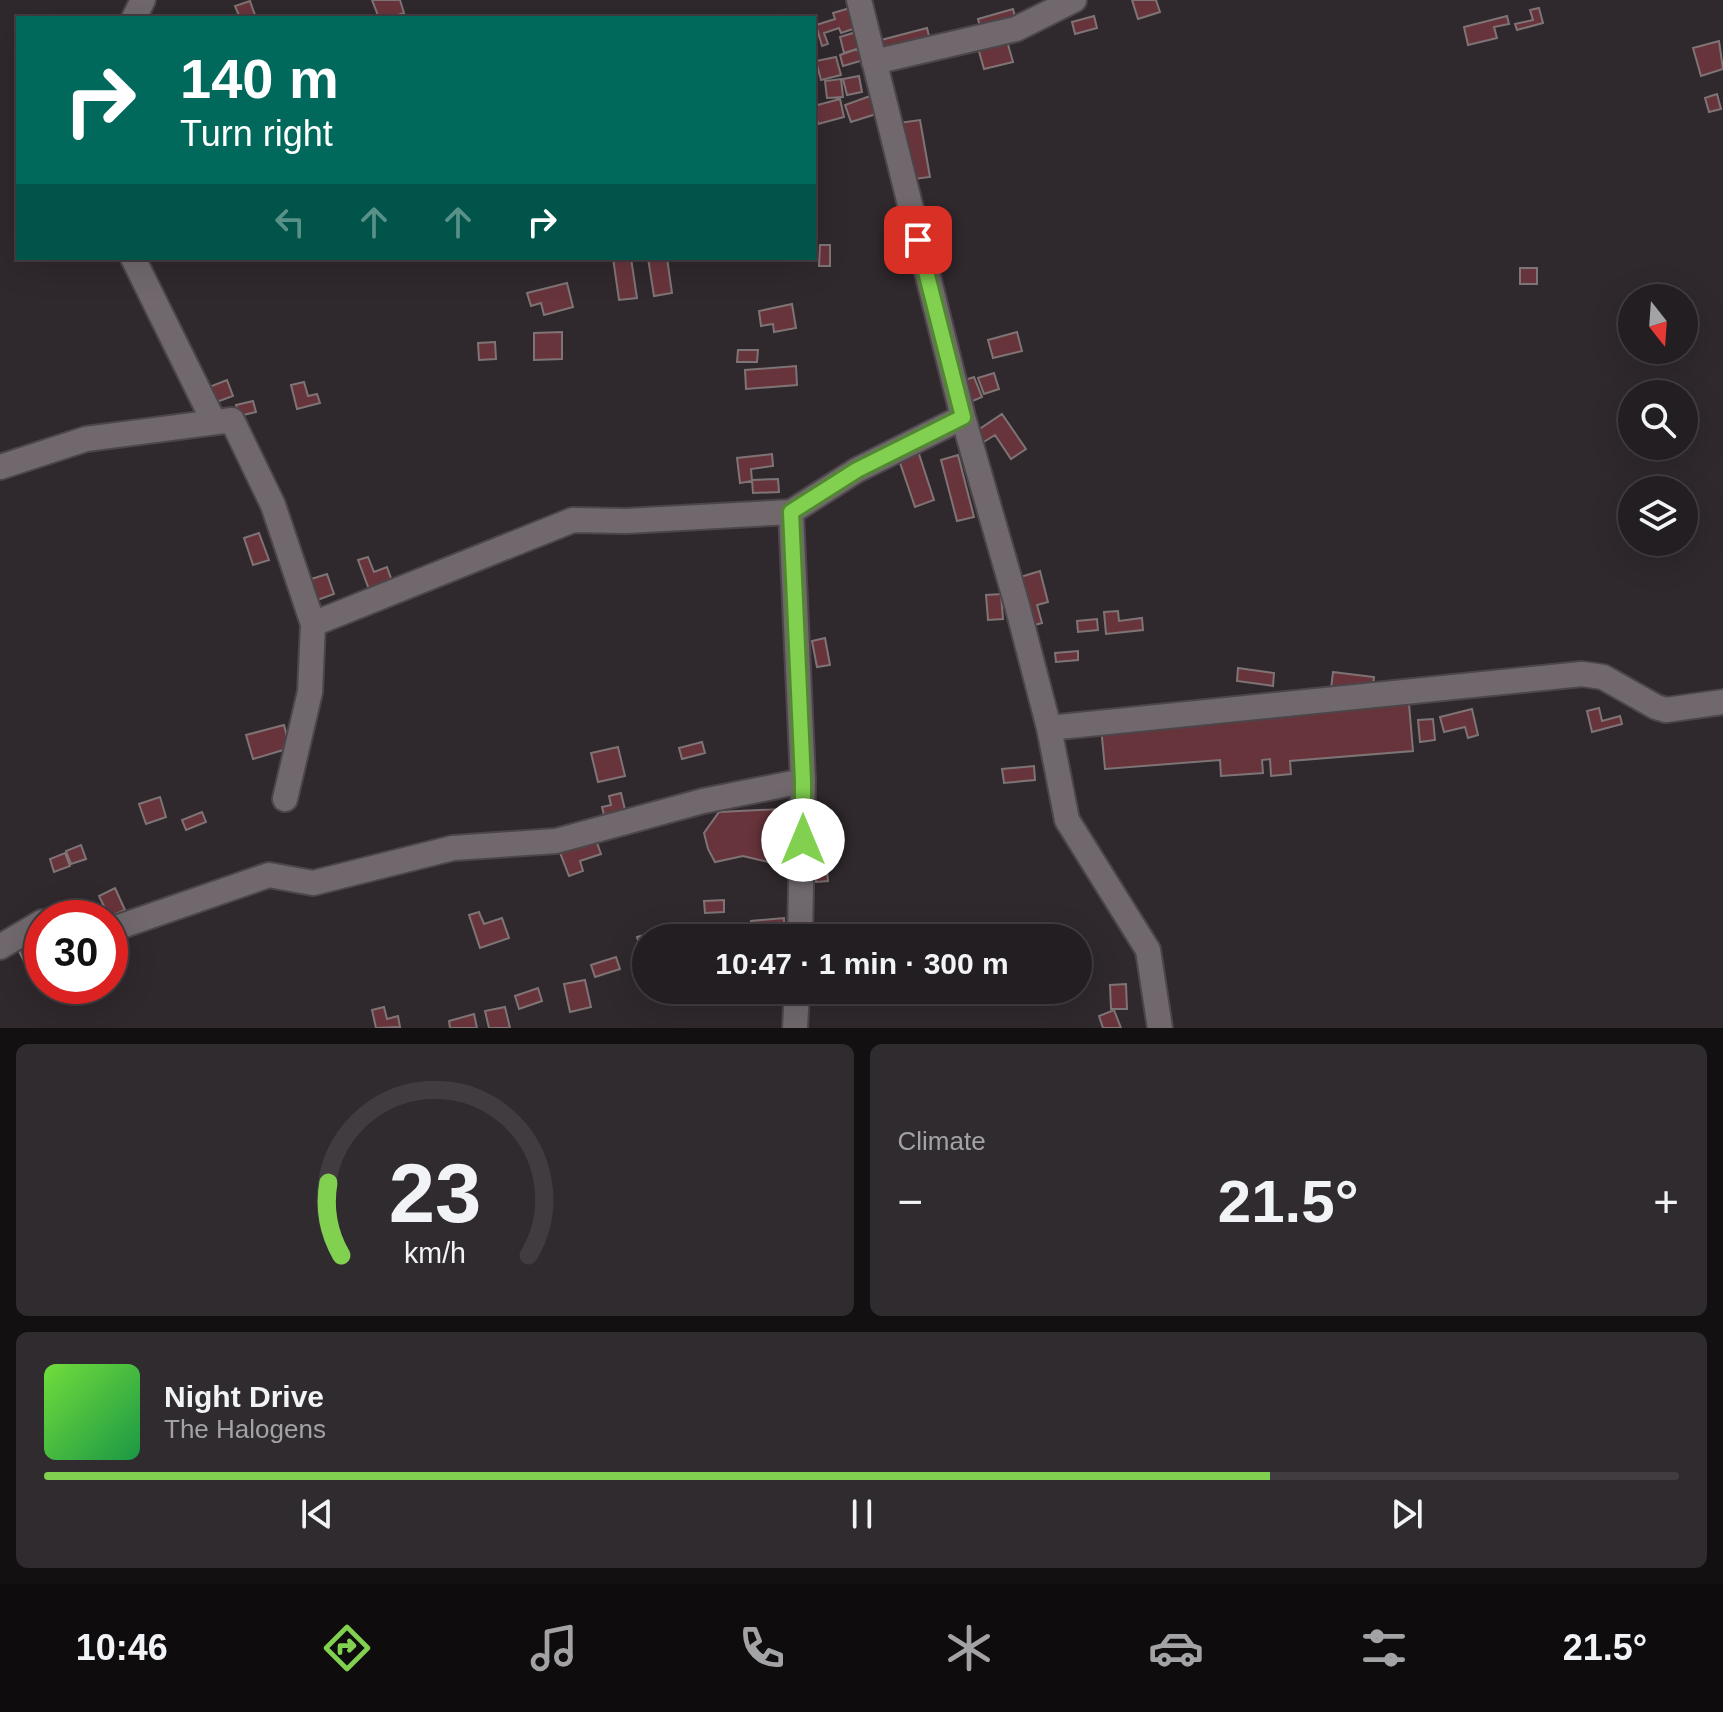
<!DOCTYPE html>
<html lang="en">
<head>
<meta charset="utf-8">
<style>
  :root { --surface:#231e21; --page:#2f2b2e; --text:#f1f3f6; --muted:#a3a2a5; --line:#403c3f; --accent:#81d050 }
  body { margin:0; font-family:Helvetica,sans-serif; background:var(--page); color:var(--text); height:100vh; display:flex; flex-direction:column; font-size:30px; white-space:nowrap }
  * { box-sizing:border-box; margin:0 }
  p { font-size:26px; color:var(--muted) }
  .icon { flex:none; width:44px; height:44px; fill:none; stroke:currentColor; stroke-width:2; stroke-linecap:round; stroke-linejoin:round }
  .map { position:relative; height:1028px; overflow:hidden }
  .drawer { display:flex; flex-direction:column; gap:16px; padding:16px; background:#131012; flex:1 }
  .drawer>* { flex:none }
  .hud { position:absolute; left:16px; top:16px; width:800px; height:244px; border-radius:0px; box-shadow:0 8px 32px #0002,0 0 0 2px var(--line); background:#00695c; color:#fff; overflow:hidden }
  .needle { width:52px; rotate:163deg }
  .tools { position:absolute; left:1618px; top:284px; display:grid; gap:16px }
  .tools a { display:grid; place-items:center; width:80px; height:80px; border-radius:50%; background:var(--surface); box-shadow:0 8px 32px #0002,0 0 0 2px var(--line); font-size:40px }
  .speed { position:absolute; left:24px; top:900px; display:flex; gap:16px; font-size:40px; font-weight:700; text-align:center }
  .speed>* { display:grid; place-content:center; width:104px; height:104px; border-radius:50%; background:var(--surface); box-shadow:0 8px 32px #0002,0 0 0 2px var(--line); line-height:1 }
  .speed .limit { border:12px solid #d22; background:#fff; color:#111 }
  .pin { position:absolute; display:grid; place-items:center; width:68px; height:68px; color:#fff; margin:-34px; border-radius:16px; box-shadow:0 4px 12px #0006 }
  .me { position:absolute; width:88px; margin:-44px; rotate:0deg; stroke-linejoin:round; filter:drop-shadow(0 0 6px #0008) }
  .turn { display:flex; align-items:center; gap:28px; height:168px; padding:0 32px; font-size:36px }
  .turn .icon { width:104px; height:104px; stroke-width:2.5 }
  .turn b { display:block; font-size:56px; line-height:68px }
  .lanes { display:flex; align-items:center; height:76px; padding:0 32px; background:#0003; justify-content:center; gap:40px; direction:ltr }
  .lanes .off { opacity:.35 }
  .big { font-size:60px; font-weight:600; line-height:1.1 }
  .drawer .card { flex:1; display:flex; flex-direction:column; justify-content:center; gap:12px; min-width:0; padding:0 28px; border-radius:12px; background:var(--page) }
  .drawer .dial { align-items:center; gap:0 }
  .dial svg { height:208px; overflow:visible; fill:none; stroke:var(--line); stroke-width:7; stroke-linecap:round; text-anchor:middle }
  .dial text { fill:var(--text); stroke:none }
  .song { display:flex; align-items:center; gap:24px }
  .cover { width:96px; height:96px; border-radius:12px; background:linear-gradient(135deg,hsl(100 70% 55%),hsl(140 70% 35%)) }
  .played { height:8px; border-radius:4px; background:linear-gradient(90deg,var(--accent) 75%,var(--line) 75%) }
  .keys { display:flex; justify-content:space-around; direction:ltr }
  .heat { display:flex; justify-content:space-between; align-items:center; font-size:44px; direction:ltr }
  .drawer .tiles { flex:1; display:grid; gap:16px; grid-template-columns:1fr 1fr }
  .card:last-child { grid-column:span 2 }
  .trip { position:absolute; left:632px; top:924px; width:460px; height:80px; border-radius:40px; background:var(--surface); box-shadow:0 8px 32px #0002,0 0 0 2px var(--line); font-weight:600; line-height:80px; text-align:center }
  .tab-bar { display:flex; height:128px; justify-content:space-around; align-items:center; background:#0e0c0d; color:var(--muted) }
  .tab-bar .icon { width:56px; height:56px }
  .tab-bar .active { color:var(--accent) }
  .tab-bar b { font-size:36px; color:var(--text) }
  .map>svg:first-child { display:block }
  .building { fill:#68343c; stroke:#7e7475; stroke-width:2 }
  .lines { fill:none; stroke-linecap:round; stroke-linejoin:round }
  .minor-casing { stroke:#4c464a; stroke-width:28 }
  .minor { stroke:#70686d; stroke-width:24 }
  .route-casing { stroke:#548734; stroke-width:20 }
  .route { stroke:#81d050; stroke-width:14 }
</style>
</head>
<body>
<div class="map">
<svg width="1723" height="1028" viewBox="0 0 1723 1028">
  <rect width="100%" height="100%" fill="#2f282c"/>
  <path class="building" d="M 372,0 L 400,0 L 404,13 L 389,18 L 379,18 Z
    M 1132,0 L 1156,0 L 1160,12 L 1138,19 Z
    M 250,1 L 256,18 L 240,18 L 235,6 Z
    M 850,8 L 856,28 L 841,33 L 839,28 L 824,33 L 828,44 L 822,46 L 816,25 L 835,19 L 833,13 Z
    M 1539,8 L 1543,23 L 1517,30 L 1515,24 L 1533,20 L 1530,10 Z
    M 1013,9 L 1016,21 L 981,31 L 978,19 Z
    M 1094,16 L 1097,28 L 1075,34 L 1072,22 Z
    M 1507,16 L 1509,24 L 1494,27 L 1497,38 L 1468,45 L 1464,27 Z
    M 927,28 L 931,44 L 886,56 L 881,40 Z
    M 856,32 L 860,48 L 844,53 L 840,37 Z
    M 1007,41 L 1013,62 L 984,69 L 978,48 Z
    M 1719,41 L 1723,69 L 1701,76 L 1693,48 Z
    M 857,49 L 864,60 L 843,66 L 840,55 Z
    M 836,57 L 841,75 L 821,80 L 816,61 Z
    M 859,76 L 862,92 L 847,95 L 843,79 Z
    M 841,79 L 843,97 L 827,98 L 825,81 Z
    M 1717,94 L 1721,109 L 1709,112 L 1705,98 Z
    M 870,96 L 876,114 L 851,122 L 845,105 Z
    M 840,99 L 844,117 L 818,124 L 814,106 Z
    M 920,120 L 930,177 L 907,180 L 898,123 Z
    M 820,245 L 830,245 L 830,266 L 819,266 Z
    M 613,258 L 631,258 L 637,298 L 619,300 Z
    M 648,258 L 667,258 L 672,293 L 654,296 Z
    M 1520,268 L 1537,268 L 1537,284 L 1520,284 Z
    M 567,283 L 573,307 L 544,315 L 541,303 L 531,306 L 527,293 Z
    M 792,304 L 796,328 L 774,332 L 773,324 L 761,326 L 759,311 Z
    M 562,332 L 562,359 L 534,360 L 534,333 Z
    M 1017,332 L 1022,351 L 993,358 L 988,340 Z
    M 495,342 L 496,359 L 479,360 L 478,343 Z
    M 738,350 L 758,350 L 757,362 L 737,362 Z
    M 796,366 L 797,385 L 746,389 L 745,370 Z
    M 994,373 L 999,389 L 984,394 L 978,378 Z
    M 974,377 L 982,397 L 968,403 L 959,382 Z
    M 227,380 L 233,396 L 214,403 L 209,387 Z
    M 304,382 L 308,396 L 317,394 L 320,403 L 297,409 L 291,385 Z
    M 253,401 L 256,412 L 239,416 L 236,405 Z
    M 1002,414 L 1026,449 L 1011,459 L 995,435 L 982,443 L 975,432 Z
    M 918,451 L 934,500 L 915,507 L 898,457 Z
    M 772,454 L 773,466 L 751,469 L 752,481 L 740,483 L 737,458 Z
    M 958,455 L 974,517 L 957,521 L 941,460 Z
    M 778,479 L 779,492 L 753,493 L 752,480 Z
    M 259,533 L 269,560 L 253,565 L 244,538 Z
    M 368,557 L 374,572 L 387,567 L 393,584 L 370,592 L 358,560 Z
    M 1040,571 L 1048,602 L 1037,605 L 1042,623 L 1031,626 L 1017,578 Z
    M 327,574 L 334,594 L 312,602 L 305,581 Z
    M 1001,594 L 1003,619 L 988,620 L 986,595 Z
    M 1118,611 L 1119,621 L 1142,618 L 1143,630 L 1106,634 L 1104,612 Z
    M 1097,619 L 1098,630 L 1078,632 L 1077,621 Z
    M 825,638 L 830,665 L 817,667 L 812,641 Z
    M 1078,651 L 1078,660 L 1056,662 L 1055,653 Z
    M 1238,668 L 1274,673 L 1273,686 L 1237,681 Z
    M 1333,672 L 1374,677 L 1372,694 L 1331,689 Z
    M 1409,704 L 1413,751 L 1290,761 L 1291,774 L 1271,776 L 1270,759 L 1262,760 L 1263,773 L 1221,776 L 1220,760 L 1105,769 L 1101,727 Z
    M 1599,708 L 1602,721 L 1620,716 L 1622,724 L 1592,732 L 1587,711 Z
    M 1472,709 L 1478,735 L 1468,738 L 1465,727 L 1444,732 L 1440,717 Z
    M 1433,719 L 1435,740 L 1420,742 L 1418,720 Z
    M 284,725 L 290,748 L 253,759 L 246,735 Z
    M 702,742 L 705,753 L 682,759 L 679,748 Z
    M 618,747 L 625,776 L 598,782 L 591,753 Z
    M 1034,766 L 1035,780 L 1004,783 L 1002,769 Z
    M 621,793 L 626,814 L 605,819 L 602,807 L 611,805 L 609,796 Z
    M 160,797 L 166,817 L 146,824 L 139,804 Z
    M 781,809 L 794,835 L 780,858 L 772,863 L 743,856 L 715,862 L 708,849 L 704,833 L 719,812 Z
    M 202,812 L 206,822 L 186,830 L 182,820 Z
    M 595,837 L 601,854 L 580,861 L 583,871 L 569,876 L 559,850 Z
    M 81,845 L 86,859 L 71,864 L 66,851 Z
    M 825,850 L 828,881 L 816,882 L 813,851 Z
    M 65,853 L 70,866 L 54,872 L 50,859 Z
    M 115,888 L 125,910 L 109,917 L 99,896 Z
    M 724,900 L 724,912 L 705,913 L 704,901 Z
    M 479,912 L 484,924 L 502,918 L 509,938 L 480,948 L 469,915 Z
    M 784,918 L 785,938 L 753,938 L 751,921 Z
    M 659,931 L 661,938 L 646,938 L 646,952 L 642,954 L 637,937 Z
    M 42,934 L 42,952 L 39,953 L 42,971 L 31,976 L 17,947 Z
    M 616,957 L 620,969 L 595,977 L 591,965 Z
    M 585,980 L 591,1007 L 570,1012 L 564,984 Z
    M 1126,984 L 1127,1009 L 1111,1009 L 1110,985 Z
    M 538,988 L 542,1001 L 519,1009 L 515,996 Z
    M 384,1007 L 387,1019 L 398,1016 L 400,1027 L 376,1028 L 372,1010 Z
    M 505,1007 L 510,1028 L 489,1028 L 485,1011 Z
    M 1114,1010 L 1121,1028 L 1103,1028 L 1099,1016 Z
    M 474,1014 L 477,1028 L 450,1028 L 449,1021 Z"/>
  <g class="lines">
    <g class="minor-casing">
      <path id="minor" d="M 859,0 L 963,417 L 1017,605 L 1049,728 L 1067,820 L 1148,950 L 1160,1028
        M 134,18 L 143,0
        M 874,62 L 1016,29 L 1074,0
        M 133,258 L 214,422
        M 0,467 L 86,439 L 232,420 L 273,505 L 313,624 L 573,520 L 626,521 L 791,512 L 803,781 L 703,801 L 556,841 L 453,848 L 313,883 L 269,875 L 110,930
        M 791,512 L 857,470 L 963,417
        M 1049,728 L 1582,674 L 1603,677 L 1656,707 L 1666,710 L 1723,702
        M 285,799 L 310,692 L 313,624
        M 800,938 L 803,781
        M 0,947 L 42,922
        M 795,1028 L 797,990"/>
    </g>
    <use href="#minor" class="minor"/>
  </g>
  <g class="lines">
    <g class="route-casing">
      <path id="route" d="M 803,840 L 803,781 L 791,512 L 857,470 L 963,417 L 918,240"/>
    </g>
    <use href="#route" class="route"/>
  </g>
</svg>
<div class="tools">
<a><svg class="needle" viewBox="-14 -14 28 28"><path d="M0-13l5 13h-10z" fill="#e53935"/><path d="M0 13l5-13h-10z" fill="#a3a2a5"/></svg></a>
<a><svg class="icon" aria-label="search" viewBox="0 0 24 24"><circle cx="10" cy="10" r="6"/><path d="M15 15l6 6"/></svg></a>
<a><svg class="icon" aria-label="layers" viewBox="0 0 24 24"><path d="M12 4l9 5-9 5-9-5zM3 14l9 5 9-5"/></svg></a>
</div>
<div class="speed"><div class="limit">30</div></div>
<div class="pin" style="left:918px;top:240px;background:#d93025"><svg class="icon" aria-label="arrive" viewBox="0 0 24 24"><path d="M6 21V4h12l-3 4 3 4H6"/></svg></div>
<svg class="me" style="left:803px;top:840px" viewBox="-20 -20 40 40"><circle r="19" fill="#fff"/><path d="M0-13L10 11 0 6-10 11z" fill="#81d050"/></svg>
<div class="trip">10:47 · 1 min · 300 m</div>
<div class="hud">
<div class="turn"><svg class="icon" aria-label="right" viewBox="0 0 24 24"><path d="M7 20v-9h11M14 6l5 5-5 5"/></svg><div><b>140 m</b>Turn right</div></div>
<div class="lanes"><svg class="icon off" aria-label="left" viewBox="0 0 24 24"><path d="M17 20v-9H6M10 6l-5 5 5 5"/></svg><svg class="icon off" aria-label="ahead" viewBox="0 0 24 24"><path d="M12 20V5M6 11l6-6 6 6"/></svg><svg class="icon off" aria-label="ahead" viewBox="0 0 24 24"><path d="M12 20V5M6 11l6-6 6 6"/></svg><svg class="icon" aria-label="right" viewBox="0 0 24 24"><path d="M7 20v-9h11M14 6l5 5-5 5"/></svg></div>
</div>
</div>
<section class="drawer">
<div class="tiles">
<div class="card dial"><svg viewBox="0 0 100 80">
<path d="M14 69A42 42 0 1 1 86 69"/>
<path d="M14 69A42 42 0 0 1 9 41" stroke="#81d050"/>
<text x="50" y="56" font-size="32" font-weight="700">23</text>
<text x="50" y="72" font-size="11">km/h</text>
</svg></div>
<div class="card"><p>Climate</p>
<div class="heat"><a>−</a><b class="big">21.5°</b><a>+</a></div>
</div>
<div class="card">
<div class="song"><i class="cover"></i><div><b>Night Drive</b><p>The Halogens</p></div></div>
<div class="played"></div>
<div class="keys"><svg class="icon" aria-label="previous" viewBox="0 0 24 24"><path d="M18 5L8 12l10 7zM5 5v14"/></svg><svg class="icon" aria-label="pause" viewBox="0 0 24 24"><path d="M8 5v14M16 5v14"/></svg><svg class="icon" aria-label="next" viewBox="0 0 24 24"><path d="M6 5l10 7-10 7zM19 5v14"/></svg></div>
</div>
</div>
</section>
<nav class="tab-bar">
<b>10:46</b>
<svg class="icon active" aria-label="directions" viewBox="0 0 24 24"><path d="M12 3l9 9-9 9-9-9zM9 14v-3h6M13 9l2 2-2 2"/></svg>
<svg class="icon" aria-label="music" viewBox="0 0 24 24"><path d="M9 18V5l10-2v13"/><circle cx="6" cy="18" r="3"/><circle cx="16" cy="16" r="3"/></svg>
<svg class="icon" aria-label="phone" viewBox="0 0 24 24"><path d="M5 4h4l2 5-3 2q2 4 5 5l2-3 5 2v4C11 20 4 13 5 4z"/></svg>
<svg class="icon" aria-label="climate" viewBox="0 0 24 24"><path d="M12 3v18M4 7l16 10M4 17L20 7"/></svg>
<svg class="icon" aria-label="car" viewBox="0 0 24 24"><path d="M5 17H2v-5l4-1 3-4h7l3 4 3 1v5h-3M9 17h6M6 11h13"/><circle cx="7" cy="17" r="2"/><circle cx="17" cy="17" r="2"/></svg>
<svg class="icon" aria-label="filters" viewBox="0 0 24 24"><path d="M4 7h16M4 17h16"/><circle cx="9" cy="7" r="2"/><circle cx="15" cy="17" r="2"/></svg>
<b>21.5°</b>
</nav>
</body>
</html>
